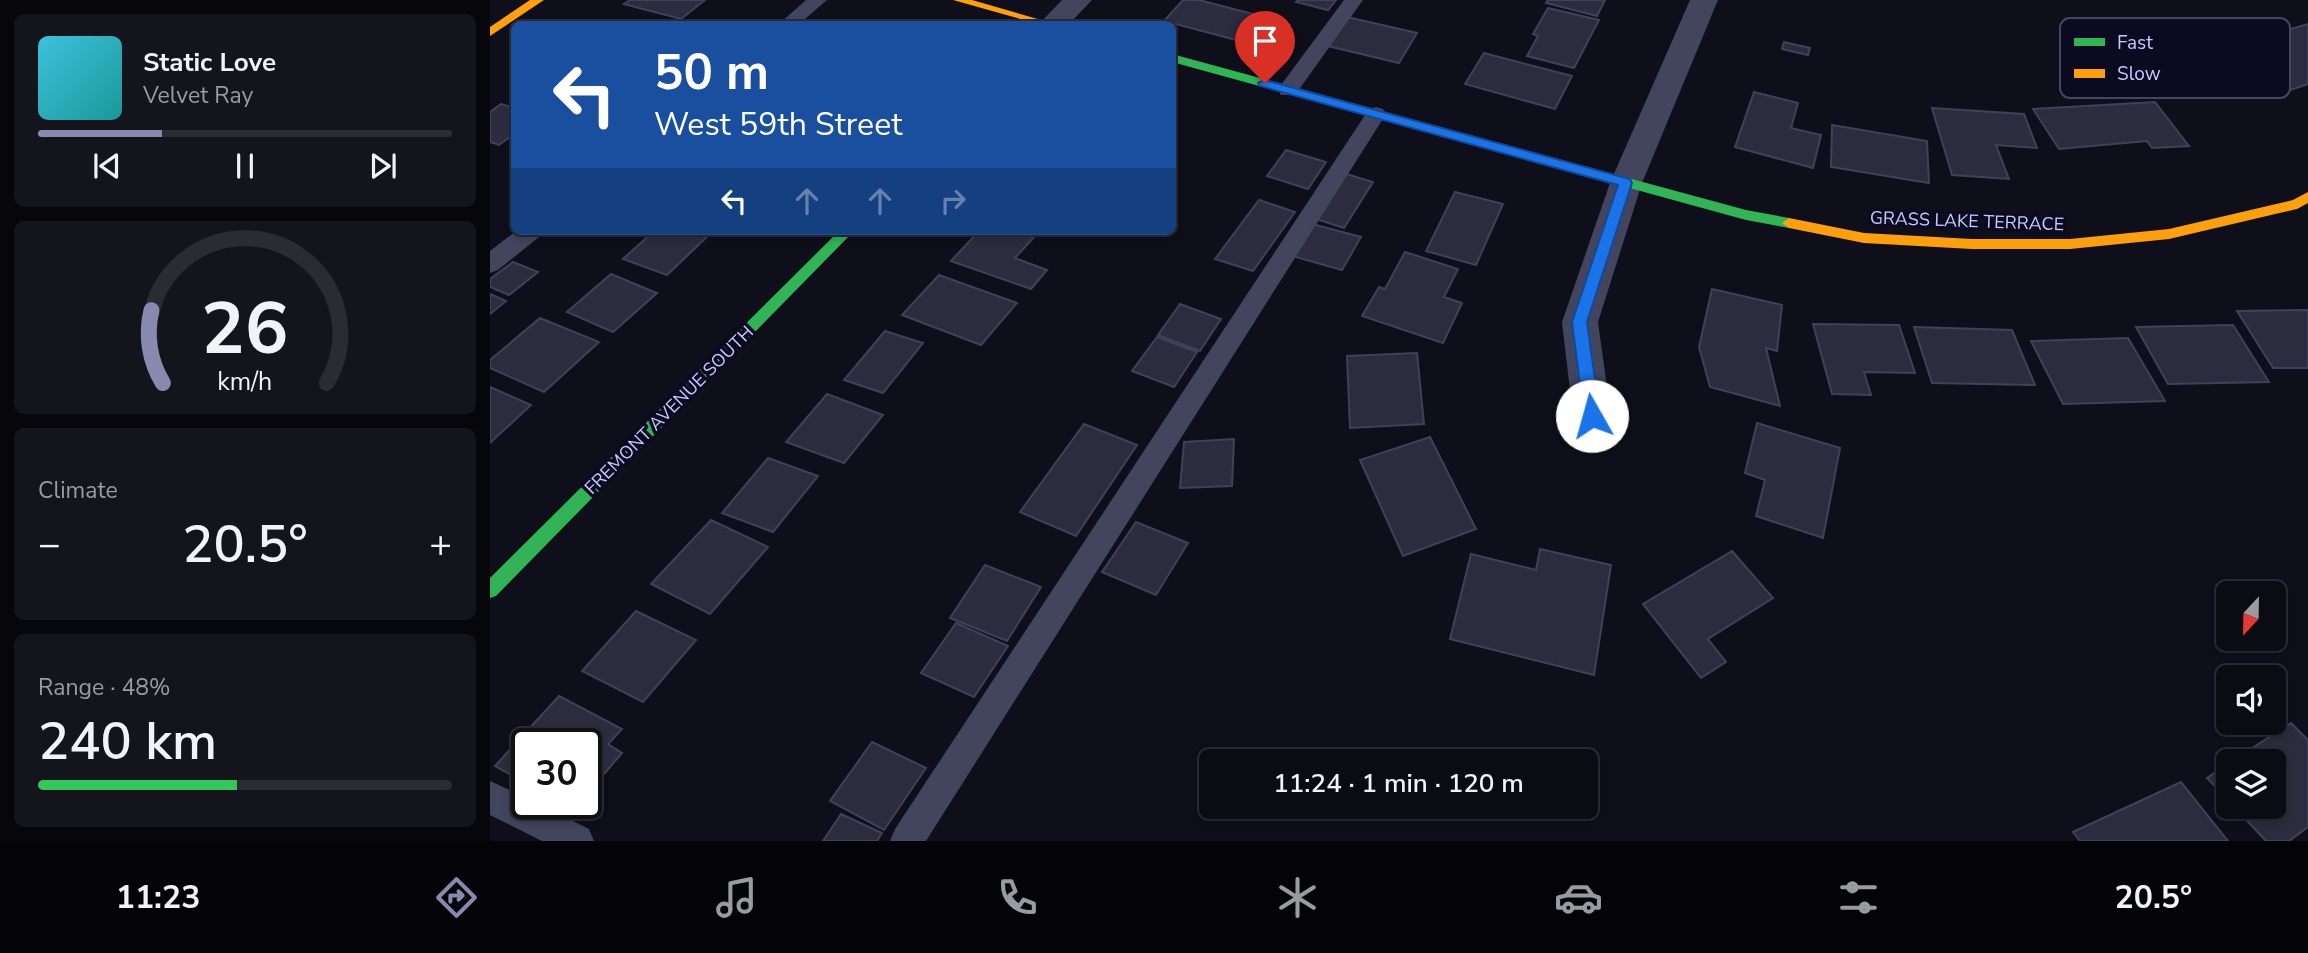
<!DOCTYPE html>
<html lang="en">
<head>
<meta charset="utf-8">
<style>
  :root { --surface:#0b0b14; --page:#14141d; --text:#f1f3f6; --muted:#9a9ba0; --line:#2b2b34; --accent:#8889af }
  body { margin:0; font-family:"Nunito Sans",sans-serif; background:var(--page); color:var(--text); height:100vh; display:flex; flex-direction:column; font-size:26px; white-space:nowrap }
  * { box-sizing:border-box; margin:0 }
  p { font-size:23px; color:var(--muted) }
  .icon { flex:none; width:38px; height:38px; fill:none; stroke:currentColor; stroke-width:2; stroke-linecap:round; stroke-linejoin:round }
  .map { position:relative; flex:1; overflow:hidden }
  .details { display:flex; flex-direction:column; gap:14px; padding:14px; background:#06060b; width:490px }
  .details>* { flex:none }
  .banner { position:absolute; left:21px; top:21px; width:665px; height:214px; border-radius:10px; box-shadow:0 4px 10px #0003,0 0 0 2px var(--line); background:#1a4fa0; color:#fff; overflow:hidden }
  .needle { width:46px; rotate:202deg }
  .buttons { position:absolute; left:1726px; top:581px; display:grid; gap:14px }
  .buttons a { display:grid; place-items:center; width:70px; height:70px; border-radius:10px; background:var(--surface); box-shadow:0 4px 10px #0003,0 0 0 2px var(--line); font-size:35px }
  .speed { position:absolute; left:21px; top:728px; display:flex; gap:14px; font-size:35px; font-weight:700; text-align:center }
  .speed>* { display:grid; place-content:center; width:91px; height:91px; border-radius:50%; background:var(--surface); box-shadow:0 4px 10px #0003,0 0 0 2px var(--line); line-height:1 }
  .speed .limit { border:4px solid #111; border-radius:10px; background:#fff; color:#111 }
  .pin { position:absolute; display:grid; place-items:center; width:60px; height:60px; color:#fff; margin:-72px -30px; border-radius:50% 50% 50% 0; rotate:-45deg; box-shadow:0 0 7px #0007 }
  .pin .icon { rotate:45deg }
  .me { position:absolute; width:77px; margin:-38px; rotate:353deg; stroke-linejoin:round; filter:drop-shadow(0 0 5px #0008) }
  .turn { display:flex; align-items:center; gap:24px; height:147px; padding:0 28px; font-size:32px }
  .turn .icon { width:91px; height:91px; stroke-width:2.5 }
  .turn b { display:block; font-size:49px; line-height:60px }
  .lanes { display:flex; align-items:center; height:66px; padding:0 28px; background:#0003; justify-content:center; gap:35px; direction:ltr }
  .lanes .off { opacity:.35 }
  .big { font-size:52px; font-weight:600; line-height:1.1 }
  .details .card { flex:1; display:flex; flex-direction:column; justify-content:center; gap:10px; min-width:0; padding:0 24px; border-radius:10px; background:var(--page) }
  .details .dial { align-items:center; gap:0 }
  .dial svg { height:182px; overflow:visible; fill:none; stroke:var(--line); stroke-width:7; stroke-linecap:round; text-anchor:middle }
  .dial text { fill:var(--text); stroke:none }
  .song { display:flex; align-items:center; gap:21px }
  .cover { width:84px; height:84px; border-radius:10px; background:linear-gradient(135deg,hsl(190 70% 55%),hsl(180 70% 35%)) }
  .played { height:7px; border-radius:4px; background:linear-gradient(90deg,var(--accent) 30%,var(--line) 30%) }
  .keys { display:flex; justify-content:space-around; direction:ltr }
  .heat { display:flex; justify-content:space-between; align-items:center; font-size:38px; direction:ltr }
  .charge { height:10px; border-radius:5px; background:linear-gradient(90deg,#34c759 48%,var(--line) 0) }
  .trip { position:absolute; left:709px; top:749px; width:399px; height:70px; border-radius:10px; background:var(--surface); box-shadow:0 4px 10px #0003,0 0 0 2px var(--line); font-weight:600; line-height:70px; text-align:center }
  .tabs { display:flex; height:112px; justify-content:space-around; align-items:center; background:#040408; color:var(--muted) }
  .tabs .icon { width:49px; height:49px }
  .tabs .selected { color:var(--accent) }
  .tabs b { font-size:32px; color:var(--text) }
  main { display:flex; flex:1; min-height:0 }
  .map>svg:first-child { display:block }
  .building { fill:#2c2c3e; stroke:#41405a; stroke-width:2 }
  .lines { fill:none; stroke-linecap:round; stroke-linejoin:round }
  .lane { fill:#42455d; fill-rule:evenodd }
  .street { fill:#42455d; fill-rule:evenodd }
  .fast { fill:#30b455; fill-rule:evenodd }
  .slow { fill:#ff9f0a; fill-rule:evenodd }
  .route { fill:#1a73e8; stroke:#114b97; stroke-width:2 }
  .labels { text-anchor:middle; stroke-width:7; stroke-linejoin:round; paint-order:stroke }
  .street-label { font-size:18px; fill:#c9caff; stroke:#0b0a20 }
  .key { fill:#0b0a20; stroke:#444463; stroke-width:2 }
  .key-label { font-size:19px; fill:#c9caff }
</style>
</head>
<body>
<main>
<section class="details">
<div class="card">
<div class="song"><i class="cover"></i><div><b>Static Love</b><p>Velvet Ray</p></div></div>
<div class="played"></div>
<div class="keys"><svg class="icon" aria-label="previous" viewBox="0 0 24 24"><path d="M18 5L8 12l10 7zM5 5v14"/></svg><svg class="icon" aria-label="pause" viewBox="0 0 24 24"><path d="M8 5v14M16 5v14"/></svg><svg class="icon" aria-label="next" viewBox="0 0 24 24"><path d="M6 5l10 7-10 7zM19 5v14"/></svg></div>
</div>
<div class="card dial"><svg viewBox="0 0 100 80">
<path d="M14 69A42 42 0 1 1 86 69"/>
<path d="M14 69A42 42 0 0 1 9 37" stroke="#8889af"/>
<text x="50" y="56" font-size="32" font-weight="700">26</text>
<text x="50" y="72" font-size="11">km/h</text>
</svg></div>
<div class="card"><p>Climate</p>
<div class="heat"><a>−</a><b class="big">20.5°</b><a>+</a></div>
</div>
<div class="card"><p>Range · 48%</p><b class="big">240 km</b><div class="charge"></div></div>
</section>
<div class="map">
<svg width="1818" height="841" viewBox="0 0 1818 841">
  <rect width="100%" height="100%" fill="#0f0f1b"/>
  <path class="building" d="M 140,0 L 215,0 L 191,19 L 134,4 Z
    M 693,0 L 709,0 L 775,17 L 754,42 L 674,21 Z
    M 808,0 L 846,0 L 838,10 L 806,2 Z
    M 1058,0 L 1115,0 L 1107,16 L 1056,3 Z
    M 1058,8 L 1109,20 L 1084,68 L 1037,56 L 1048,36 L 1043,34 Z
    M 857,17 L 927,33 L 909,63 L 838,46 Z
    M 1818,24 L 1818,84 L 1798,91 L 1738,47 Z
    M 1294,42 L 1320,48 L 1318,55 L 1292,49 Z
    M 994,53 L 1082,76 L 1065,109 L 975,84 Z
    M 1264,92 L 1308,103 L 1301,128 L 1331,135 L 1323,168 L 1245,147 Z
    M 1665,102 L 1699,146 L 1662,148 L 1657,141 L 1569,149 L 1543,109 Z
    M 11,104 L 24,108 L 24,134 L 9,145 L 0,142 L 0,112 Z
    M 1442,108 L 1534,114 L 1547,148 L 1506,145 L 1519,179 L 1462,175 Z
    M 1342,125 L 1437,141 L 1439,183 L 1341,167 Z
    M 796,150 L 836,162 L 818,189 L 777,176 Z
    M 853,173 L 883,182 L 854,228 L 823,218 Z
    M 965,192 L 1013,204 L 986,265 L 936,251 Z
    M 769,200 L 805,212 L 763,271 L 725,259 Z
    M 822,224 L 871,237 L 852,270 L 802,256 Z
    M 164,231 L 218,231 L 222,232 L 177,275 L 133,259 Z
    M 489,231 L 531,231 L 545,236 L 525,258 L 557,270 L 541,289 L 461,261 Z
    M 915,252 L 968,269 L 954,297 L 972,303 L 953,343 L 872,316 L 889,287 L 895,289 Z
    M 23,262 L 48,272 L 19,295 L 0,287 L 0,279 Z
    M 121,274 L 167,293 L 123,332 L 77,312 Z
    M 449,275 L 527,303 L 491,345 L 412,315 Z
    M 1222,289 L 1292,305 L 1287,351 L 1276,348 L 1290,406 L 1220,387 L 1209,347 Z
    M 0,294 L 16,301 L 0,314 Z
    M 690,304 L 731,319 L 710,351 L 668,335 Z
    M 1818,310 L 1818,368 L 1783,368 L 1747,311 Z
    M 50,318 L 109,342 L 54,392 L 0,368 L 0,360 Z
    M 1323,324 L 1409,325 L 1425,373 L 1374,372 L 1381,395 L 1342,394 Z
    M 1743,325 L 1779,382 L 1678,384 L 1646,327 Z
    M 1424,327 L 1522,330 L 1545,385 L 1442,383 Z
    M 395,331 L 433,343 L 393,393 L 354,380 Z
    M 667,337 L 707,352 L 684,387 L 642,371 Z
    M 1638,338 L 1675,401 L 1573,404 L 1541,341 Z
    M 927,353 L 934,424 L 860,428 L 857,356 Z
    M 0,387 L 41,405 L 0,443 Z
    M 337,394 L 393,415 L 354,463 L 296,442 Z
    M 1267,423 L 1350,448 L 1333,538 L 1266,516 L 1275,480 L 1255,473 Z
    M 594,424 L 647,445 L 586,536 L 530,512 Z
    M 940,437 L 986,529 L 913,556 L 870,460 Z
    M 744,439 L 742,486 L 690,488 L 694,442 Z
    M 278,458 L 328,476 L 283,532 L 232,513 Z
    M 221,520 L 278,547 L 220,614 L 161,584 Z
    M 646,522 L 698,543 L 666,595 L 612,572 Z
    M 1050,549 L 1121,565 L 1104,675 L 960,639 L 981,554 L 1046,570 Z
    M 1242,551 L 1283,598 L 1218,639 L 1236,662 L 1211,678 L 1153,604 Z
    M 495,565 L 551,587 L 517,641 L 460,618 Z
    M 146,611 L 206,640 L 153,702 L 92,671 Z
    M 466,623 L 518,646 L 484,697 L 431,673 Z
    M 69,696 L 132,729 L 118,744 L 132,753 L 96,795 L 96,744 L 37,744 L 37,784 L 5,766 Z
    M 1801,723 L 1818,740 L 1818,827 L 1799,841 L 1776,841 L 1744,807 L 1783,807 L 1783,761 L 1742,761 Z
    M 382,742 L 436,768 L 394,830 L 340,801 Z
    M 1738,764 L 1738,800 L 1717,778 Z
    M 1691,782 L 1738,841 L 1590,841 L 1583,832 Z
    M 351,814 L 392,833 L 387,841 L 333,841 Z"/>
  <g class="lines">
    <path class="lane" d="M 316,0 L 337,0 L 309,24 L 289,24 Z
      M 854,0 L 873,0 L 805,95 L 791,95 L 788,90 L 791,85 Z
      M 886,107 L 893,109 L 896,114 L 436,841 L 400,841 L 405,829 L 879,109 Z
      M 26,231 L 52,231 L 49,237 L 8,270 L 0,273 L 0,251 Z
      M 0,781 L 37,798 L 37,803 L 47,803 L 99,829 L 104,841 L 52,841 L 0,815 Z"/>
    <path class="street" d="M 572,0 L 602,0 L 579,24 L 549,24 Z
      M 1200,0 L 1228,0 L 1152,183 L 1108,322 L 1121,416 L 1116,427 L 1102,432 L 1088,427 L 1083,416 L 1072,322 L 1120,183 Z"/>
    <path class="fast" d="M 682,54 L 1256,210 L 1299,218 L 1306,223 L 1299,228 L 1256,220 L 682,62 Z
      M 349,231 L 364,231 L 6,596 L 0,598 L 0,578 Z"/>
    <path class="slow" d="M 40,0 L 54,0 L 0,36 L 0,27 Z
      M 463,0 L 482,0 L 565,24 L 548,24 Z
      M 1818,192 L 1818,203 L 1807,209 L 1679,239 L 1580,249 L 1482,249 L 1374,243 L 1299,228 L 1292,223 L 1299,218 L 1374,233 L 1482,239 L 1580,239 L 1679,229 L 1803,200 Z"/>
  </g>
  <path class="route" d="M 775,80 L 1140,179 L 1142,183 L 1097,322 L 1110,416 L 1108,421 L 1102,423 L 1094,416 L 1082,322 L 1128,185 L 770,86 L 768,83 Z"/>
  <g class="labels">
    <g class="street-label">
      <text transform="translate(1477 221) rotate(2)" y="6">GRASS LAKE TERRACE</text>
      <text transform="translate(179 410) rotate(-45)" y="6">FREMONT AVENUE SOUTH</text>
    </g>
  </g>
  <rect x="1570" y="18" width="230" height="80" rx="10" class="key"/>
  <rect x="1584" y="38" width="31" height="8" fill="#30b455"/>
  <rect x="1584" y="69" width="31" height="9" fill="#ff9f0a"/>
  <g class="key-label">
    <text x="1627" y="49">Fast</text>
    <text x="1627" y="80">Slow</text>
  </g>
</svg>
<div class="buttons">
<a><svg class="needle" viewBox="-14 -14 28 28"><path d="M0-13l5 13h-10z" fill="#e53935"/><path d="M0 13l5-13h-10z" fill="#9a9ba0"/></svg></a>
<a><svg class="icon" aria-label="sound" viewBox="0 0 24 24"><path d="M4 9h4l5-4v14l-5-4H4zM17 9q2 3 0 6"/></svg></a>
<a><svg class="icon" aria-label="layers" viewBox="0 0 24 24"><path d="M12 4l9 5-9 5-9-5zM3 14l9 5 9-5"/></svg></a>
</div>
<div class="speed"><div class="limit">30</div></div>
<div class="pin" style="left:775px;top:83px;background:#d93025"><svg class="icon" aria-label="arrive" viewBox="0 0 24 24"><path d="M6 21V4h12l-3 4 3 4H6"/></svg></div>
<svg class="me" style="left:1102px;top:416px" viewBox="-20 -20 40 40"><circle r="19" fill="#fff"/><path d="M0-13L10 11 0 6-10 11z" fill="#1a73e8"/></svg>
<div class="trip">11:24 · 1 min · 120 m</div>
<div class="banner">
<div class="turn"><svg class="icon" aria-label="left" viewBox="0 0 24 24"><path d="M17 20v-9H6M10 6l-5 5 5 5"/></svg><div><b>50 m</b>West 59th Street</div></div>
<div class="lanes"><svg class="icon" aria-label="left" viewBox="0 0 24 24"><path d="M17 20v-9H6M10 6l-5 5 5 5"/></svg><svg class="icon off" aria-label="ahead" viewBox="0 0 24 24"><path d="M12 20V5M6 11l6-6 6 6"/></svg><svg class="icon off" aria-label="ahead" viewBox="0 0 24 24"><path d="M12 20V5M6 11l6-6 6 6"/></svg><svg class="icon off" aria-label="right" viewBox="0 0 24 24"><path d="M7 20v-9h11M14 6l5 5-5 5"/></svg></div>
</div>
</div>
</main>
<nav class="tabs">
<b>11:23</b>
<svg class="icon selected" aria-label="directions" viewBox="0 0 24 24"><path d="M12 3l9 9-9 9-9-9zM9 14v-3h6M13 9l2 2-2 2"/></svg>
<svg class="icon" aria-label="music" viewBox="0 0 24 24"><path d="M9 18V5l10-2v13"/><circle cx="6" cy="18" r="3"/><circle cx="16" cy="16" r="3"/></svg>
<svg class="icon" aria-label="phone" viewBox="0 0 24 24"><path d="M5 4h4l2 5-3 2q2 4 5 5l2-3 5 2v4C11 20 4 13 5 4z"/></svg>
<svg class="icon" aria-label="climate" viewBox="0 0 24 24"><path d="M12 3v18M4 7l16 10M4 17L20 7"/></svg>
<svg class="icon" aria-label="car" viewBox="0 0 24 24"><path d="M5 17H2v-5l4-1 3-4h7l3 4 3 1v5h-3M9 17h6M6 11h13"/><circle cx="7" cy="17" r="2"/><circle cx="17" cy="17" r="2"/></svg>
<svg class="icon" aria-label="filters" viewBox="0 0 24 24"><path d="M4 7h16M4 17h16"/><circle cx="9" cy="7" r="2"/><circle cx="15" cy="17" r="2"/></svg>
<b>20.5°</b>
</nav>
</body>
</html>
